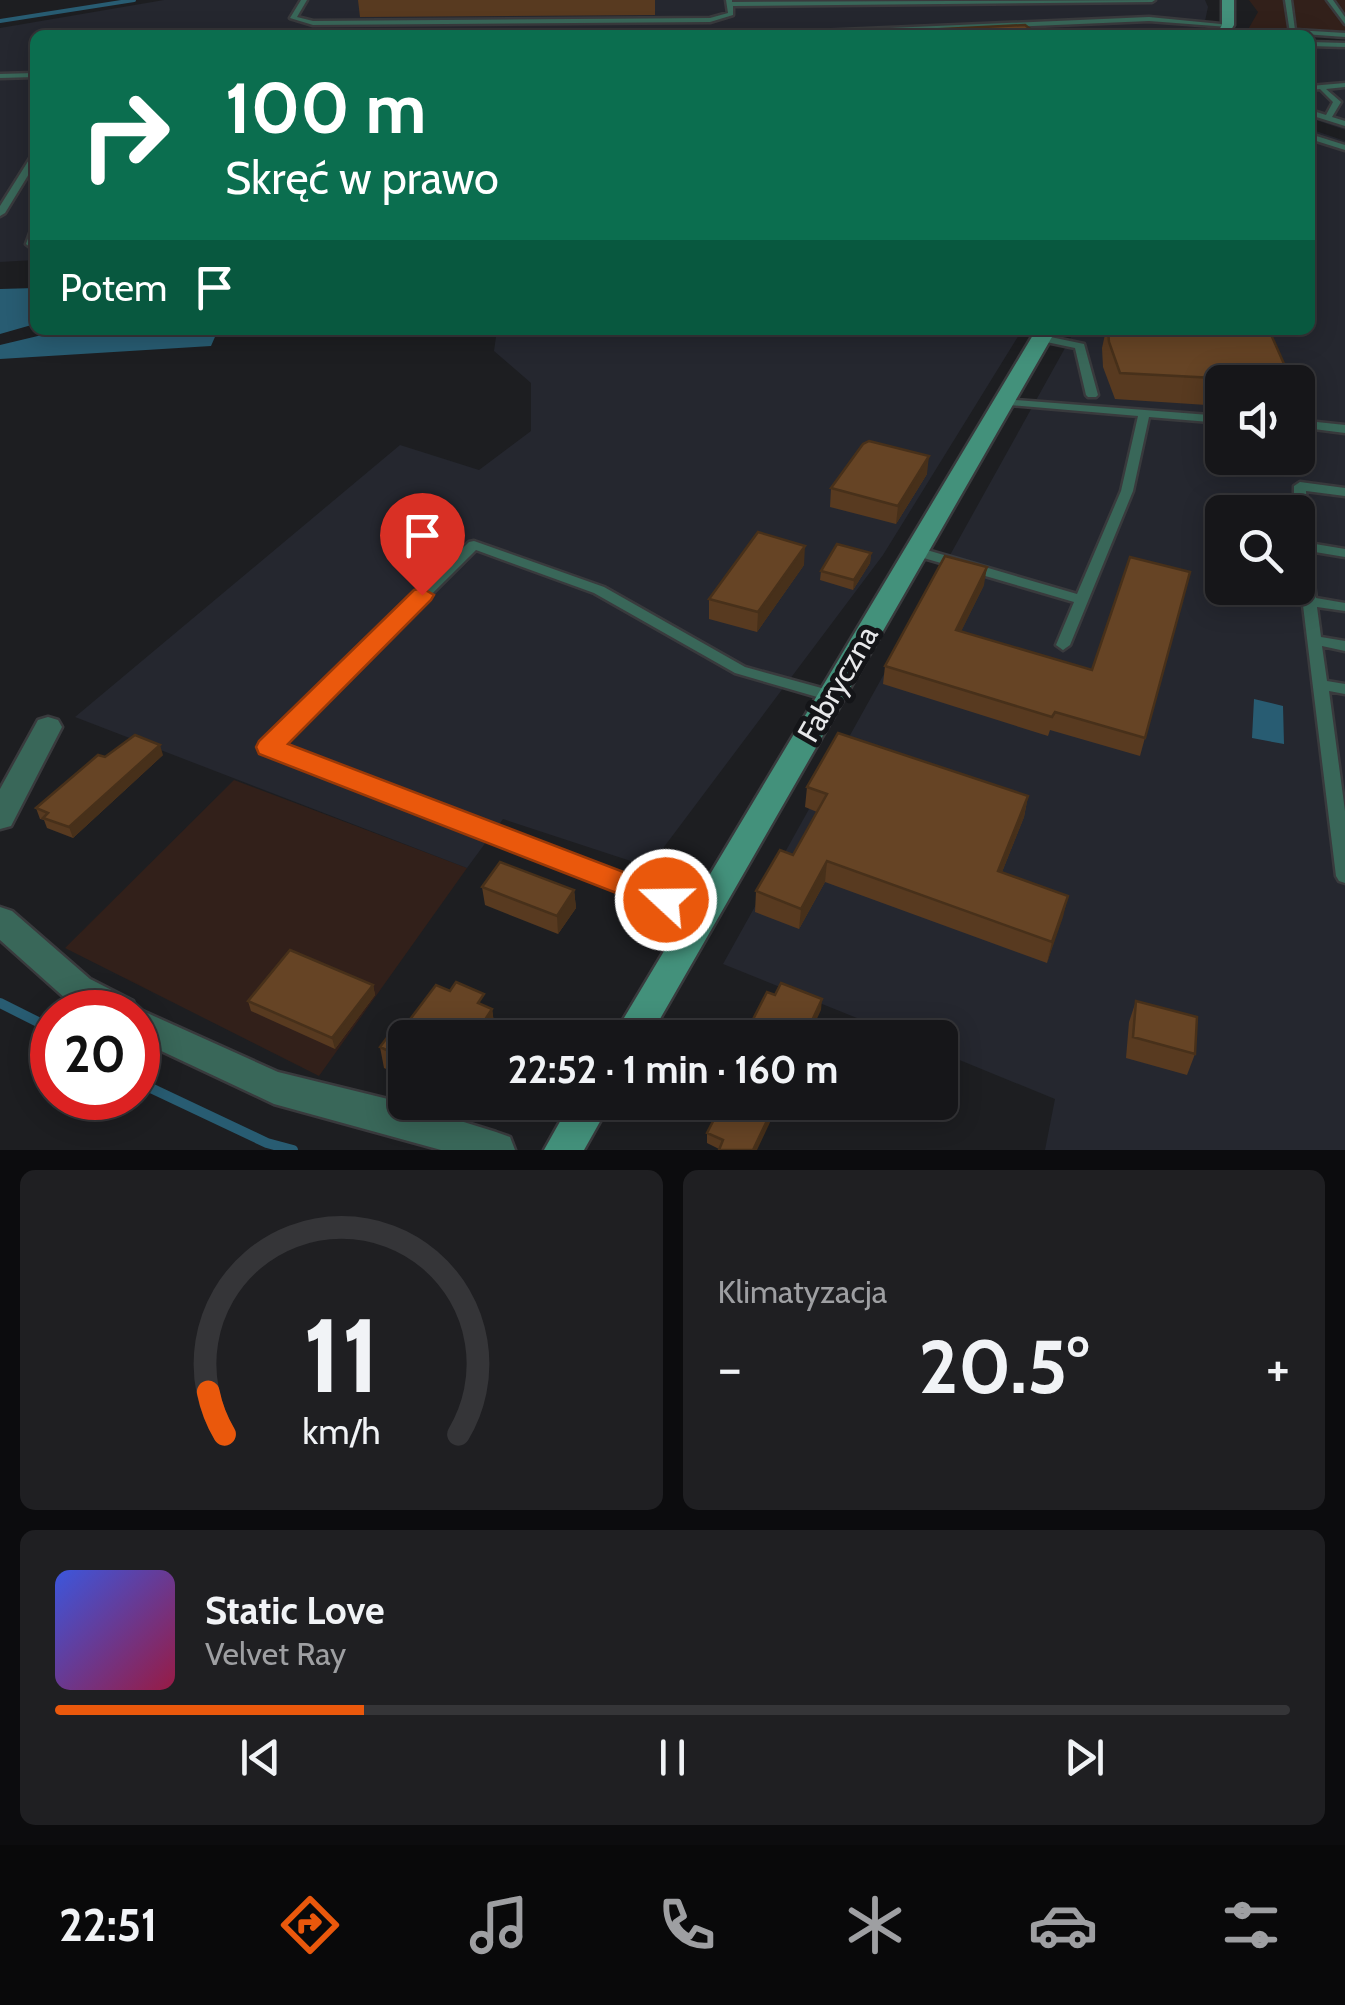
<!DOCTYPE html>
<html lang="pl">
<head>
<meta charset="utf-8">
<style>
  :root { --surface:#161619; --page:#1f1f22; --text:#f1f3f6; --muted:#9e9fa2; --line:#353538; --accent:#ea580c }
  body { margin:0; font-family:Cabin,sans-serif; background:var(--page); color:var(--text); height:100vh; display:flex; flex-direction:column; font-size:38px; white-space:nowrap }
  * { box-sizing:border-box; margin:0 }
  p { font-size:32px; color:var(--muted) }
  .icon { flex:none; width:55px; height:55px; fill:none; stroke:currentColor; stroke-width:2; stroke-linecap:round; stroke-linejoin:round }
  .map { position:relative; height:1150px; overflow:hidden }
  .sheet { display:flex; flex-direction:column; gap:20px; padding:20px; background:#0c0c0e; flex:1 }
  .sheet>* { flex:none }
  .hud { position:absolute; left:30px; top:30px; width:1285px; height:305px; border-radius:15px; box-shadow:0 5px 25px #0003,0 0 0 2px var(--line); background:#0b6e4f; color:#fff; overflow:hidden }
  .fabs { position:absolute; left:1205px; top:365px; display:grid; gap:20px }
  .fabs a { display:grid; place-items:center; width:110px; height:110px; border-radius:15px; background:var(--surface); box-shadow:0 5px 25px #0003,0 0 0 2px var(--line); font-size:50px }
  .speed { position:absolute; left:30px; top:990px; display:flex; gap:20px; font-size:50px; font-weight:700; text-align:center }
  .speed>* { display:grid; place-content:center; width:130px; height:130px; border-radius:50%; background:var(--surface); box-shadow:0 5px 25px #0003,0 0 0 2px var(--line); line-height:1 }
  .speed .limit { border:15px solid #d22; background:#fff; color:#111 }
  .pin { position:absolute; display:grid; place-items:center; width:85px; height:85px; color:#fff; margin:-102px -42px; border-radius:50% 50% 50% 0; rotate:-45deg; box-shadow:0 0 10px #0007 }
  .pin .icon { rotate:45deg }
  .me { position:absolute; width:110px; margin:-55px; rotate:291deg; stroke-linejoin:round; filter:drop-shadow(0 0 8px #0008) }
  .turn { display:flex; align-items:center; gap:35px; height:210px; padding:0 30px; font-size:45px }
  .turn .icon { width:130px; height:130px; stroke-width:2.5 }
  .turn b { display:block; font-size:70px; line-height:85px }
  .then { display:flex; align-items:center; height:95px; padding:0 30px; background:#0003; gap:20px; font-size:38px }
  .big { font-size:75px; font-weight:800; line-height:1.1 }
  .sheet .widget { flex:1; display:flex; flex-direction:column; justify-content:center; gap:15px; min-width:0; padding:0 35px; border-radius:15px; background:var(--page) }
  .sheet .dial { align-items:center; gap:0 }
  .dial svg { height:260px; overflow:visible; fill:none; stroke:var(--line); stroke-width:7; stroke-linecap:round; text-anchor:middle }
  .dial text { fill:var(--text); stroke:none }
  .song { display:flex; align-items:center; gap:30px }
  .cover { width:120px; height:120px; border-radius:15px; background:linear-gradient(135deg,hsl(230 70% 55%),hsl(340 70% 35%)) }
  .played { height:10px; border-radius:5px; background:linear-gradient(90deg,var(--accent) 25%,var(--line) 25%) }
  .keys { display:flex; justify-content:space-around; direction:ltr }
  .heat { display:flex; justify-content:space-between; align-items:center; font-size:55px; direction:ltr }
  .sheet .tiles { flex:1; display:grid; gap:20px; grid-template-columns:1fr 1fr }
  .widget:last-child { grid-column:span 2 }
  .trip { position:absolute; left:388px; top:1020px; width:570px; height:100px; border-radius:15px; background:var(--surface); box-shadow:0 5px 25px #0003,0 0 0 2px var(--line); font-weight:800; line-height:100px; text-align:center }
  .menu { display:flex; height:160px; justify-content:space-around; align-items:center; background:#09090a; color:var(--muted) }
  .menu .icon { width:70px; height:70px }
  .menu .selected { color:var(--accent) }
  .menu b { font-size:45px; color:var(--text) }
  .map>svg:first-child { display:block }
  .commercial { fill:#32201a }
  .built { fill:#25272f; fill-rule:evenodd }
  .water { fill:#285c72 }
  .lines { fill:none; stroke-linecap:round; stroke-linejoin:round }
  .stream-far1 { stroke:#285c72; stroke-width:4 }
  .stream { stroke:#285c72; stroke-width:10 }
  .service-casing { stroke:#393a3d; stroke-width:5 }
  .minor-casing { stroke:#393a3d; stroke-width:5 }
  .secondary-casing { stroke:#393a3d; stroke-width:5 }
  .service { fill:#396759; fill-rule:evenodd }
  .minor { fill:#396759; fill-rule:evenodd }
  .secondary { fill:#43917b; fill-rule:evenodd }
  .wall { fill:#583a20 }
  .shaded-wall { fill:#47301a }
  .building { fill:#664425; stroke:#47301a; stroke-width:2.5 }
  .route { fill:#ea580c; stroke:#983908; stroke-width:2.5 }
  .labels { text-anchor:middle; stroke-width:10; stroke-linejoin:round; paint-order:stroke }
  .street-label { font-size:30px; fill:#e7e8ea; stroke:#141518 }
</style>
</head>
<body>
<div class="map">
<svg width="1345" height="1150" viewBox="0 0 1345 1150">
  <rect width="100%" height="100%" fill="#1d1e21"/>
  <path class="commercial" d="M 1249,0 L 1345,0 L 1345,36 L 1246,33 L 1258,12 Z
    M 234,780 L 467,868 L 319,1076 L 65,948 Z"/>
  <path class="built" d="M 164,0 L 1205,0 L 1208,7 L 1202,35 L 35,35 L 35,260 L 0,262 L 0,28 Z
    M 1310,41 L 1345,42 L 1345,130 L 1310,118 Z
    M 1310,129 L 1345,141 L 1345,1150 L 1045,1150 L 1055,1099 L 940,1052 L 940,1038 L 904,1037 L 723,964 L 1075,330 L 1310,330 ZM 1222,382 L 1298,382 L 1298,458 L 1222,458 ZM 1222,512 L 1298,512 L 1298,588 L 1222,588 Z
    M 497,330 L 1022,330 L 883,555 L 649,867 L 503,819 L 467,868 L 75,717 L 400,445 L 479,470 L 531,431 L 531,383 L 494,351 Z"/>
  <path class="water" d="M 35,288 L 35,324 L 0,334 L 0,289 Z
    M 63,330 L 218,330 L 211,346 L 0,359 L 0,345 Z
    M 1254,699 L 1283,706 L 1284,744 L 1252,738 Z"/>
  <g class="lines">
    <path class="stream-far1" d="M 0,21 L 134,0"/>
    <path class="stream" d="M 0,1003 L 52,1029
      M 138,1082 L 267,1143 L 293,1150"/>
    <g class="service-casing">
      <path id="service" d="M 301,0 L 307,0 L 297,17 L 313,21 L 710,18 L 728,13 L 726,0 L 732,0 L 732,2 L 1155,0 L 1152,2 L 733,6 L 733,15 L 710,22 L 313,25 L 290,18 Z
        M 1285,0 L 1291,0 L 1295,30 L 1345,33 L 1345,37 L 1290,33 Z
        M 1327,0 L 1333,0 L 1345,17 L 1345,24 Z
        M 1149,17 L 1231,25 L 1228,27 L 1149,21 L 819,35 L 769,35 L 772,33 Z
        M 1310,42 L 1345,43 L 1345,47 L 1310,46 Z
        M 35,73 L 35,77 L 0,78 L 0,74 Z
        M 1345,83 L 1345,87 L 1326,89 L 1341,102 L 1332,117 L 1345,121 L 1345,126 L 1310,115 L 1310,110 L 1326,115 L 1333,102 L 1320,89 L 1310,90 L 1310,86 Z
        M 1310,134 L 1345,145 L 1345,150 L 1310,139 Z
        M 32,155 L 35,155 L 35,164 L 5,213 L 0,216 L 0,206 Z
        M 35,230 L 35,251 L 26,244 L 30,233 Z
        M 1041,335 L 1084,344 L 1098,395 L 1096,397 L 1088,397 L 1086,395 L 1075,348 L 1037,340 L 1036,338 Z
        M 1003,399 L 1222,416 L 1222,423 L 1149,417 L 1133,491 L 1070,645 L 1063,650 L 1056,645 L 1074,602 L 910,554 L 908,551 L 915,547 L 920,548 L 1077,594 L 1121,491 L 1138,416 L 999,404 L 997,402 Z
        M 1298,420 L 1345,425 L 1345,433 L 1298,427 Z
        M 1300,482 L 1345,488 L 1345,496 L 1306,491 L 1309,543 L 1345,549 L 1345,557 L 1309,551 L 1316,598 L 1345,603 L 1345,611 L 1317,607 L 1321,637 L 1345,641 L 1345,651 L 1322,646 L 1327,681 L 1345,684 L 1345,694 L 1329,691 L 1345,811 L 1345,883 L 1339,881 L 1336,876 L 1298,564 L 1298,512 L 1294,512 L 1294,486 Z
        M 474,541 L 604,587 L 745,667 L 836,692 L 839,696 L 836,700 L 831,701 L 735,673 L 594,593 L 476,550 L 280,745 L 708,908 L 711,913 L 708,918 L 702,920 L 696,918 L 263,751 L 261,747 L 263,743 L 469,542 Z"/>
    </g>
    <g class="minor-casing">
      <path id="minor" d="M 48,717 L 58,720 L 62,727 L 11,826 L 0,829 L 0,789 L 38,720 Z
        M 0,907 L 12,911 L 90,979 L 133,1001 L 136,1008 L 278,1072 L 396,1101 L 496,1132 L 510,1137 L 515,1150 L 441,1150 L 274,1104 L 138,1040 L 138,1012 L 89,1012 L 66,999 L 0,940 Z"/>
    </g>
    <g class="secondary-casing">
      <path id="secondary" d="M 1222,0 L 1234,0 L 1234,25 L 1228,35 L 1216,35 L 1222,25 Z
        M 1036,330 L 1056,330 L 649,1038 L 612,1038 Z
        M 571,1102 L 611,1102 L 584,1150 L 544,1150 Z"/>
    </g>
    <use href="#service" class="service"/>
    <use href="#minor" class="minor"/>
    <use href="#secondary" class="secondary"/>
  </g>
  <path class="wall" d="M 358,0 L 655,0 L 655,15 L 360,17 Z
    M 1106,330 L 1269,330 L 1292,382 L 1222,382 L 1222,406 L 1115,399 L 1103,367 L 1102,348 Z
    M 927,474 L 896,524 L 830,507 L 831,488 Z
    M 871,553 L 870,563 L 853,590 L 820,580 L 821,571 Z
    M 804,565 L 757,632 L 709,619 L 709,599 Z
    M 1190,572 L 1140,756 L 1050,730 L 1048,736 L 883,684 L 885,666 L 984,585 L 961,631 L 1092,670 Z
    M 163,755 L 73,838 L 47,828 L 44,820 L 40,819 L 36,808 L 105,757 Z
    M 807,787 L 1028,796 L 1024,817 L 1002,872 L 1068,896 L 1047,963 L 825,882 L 799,929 L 755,912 L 756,891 L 793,855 L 817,812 L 805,807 Z
    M 482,887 L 574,890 L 576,908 L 558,934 L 485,905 Z
    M 373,985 L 375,995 L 335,1049 L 251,1011 L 248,1001 Z
    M 1136,1001 L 1195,1054 L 1187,1075 L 1126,1058 L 1129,1022 Z
    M 485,1006 L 492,1009 L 495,1030 L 490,1038 L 405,1038 L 405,1078 L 384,1068 L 380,1047 Z
    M 774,1106 L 773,1116 L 719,1149 L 707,1143 L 707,1133 Z"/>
  <path class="shaded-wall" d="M 929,456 L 927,474 L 896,524 L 898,506 Z
    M 805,546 L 804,565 L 757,632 L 758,612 Z
    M 871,553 L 870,563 L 853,590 L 854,580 Z
    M 987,567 L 984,585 L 953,648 L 956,630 Z
    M 160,745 L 163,755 L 73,838 L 69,827 Z
    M 1028,796 L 1024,817 L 994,892 L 998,871 Z
    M 827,861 L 825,882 L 799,929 L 801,909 Z
    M 574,890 L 576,908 L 558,934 L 557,916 Z
    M 1068,896 L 1063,917 L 1047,963 L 1052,942 Z
    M 373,985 L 375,995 L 335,1049 L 332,1038 Z
    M 822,999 L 821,1010 L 808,1038 L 804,1038 Z
    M 492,1009 L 495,1030 L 490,1038 L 473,1038 Z
    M 774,1106 L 773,1116 L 757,1150 L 753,1150 Z"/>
  <path class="building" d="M 1025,25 L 1038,35 L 823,35 Z
    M 1108,330 L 1269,330 L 1292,382 L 1120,373 L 1109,342 Z
    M 869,441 L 929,456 L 898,506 L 831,488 L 863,444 Z
    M 758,532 L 805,546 L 758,612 L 709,599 Z
    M 837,544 L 871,553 L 854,580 L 821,571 Z
    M 945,556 L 987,567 L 956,630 L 1092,670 L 1130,557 L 1190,572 L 1145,738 L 1055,712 L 1052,717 L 885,666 Z
    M 838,733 L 1028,796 L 998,871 L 1068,896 L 1052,942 L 827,861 L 801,909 L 756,891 L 780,850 L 793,855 L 827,794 L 807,787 Z
    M 135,735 L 160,745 L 69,827 L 43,818 L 48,813 L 36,808 L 98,755 L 105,757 Z
    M 500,862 L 574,890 L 557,916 L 482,887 Z
    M 290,950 L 373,985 L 332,1038 L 248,1001 Z
    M 456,982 L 484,994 L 478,1003 L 492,1009 L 473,1038 L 405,1038 L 405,1059 L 380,1047 L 395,1027 L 402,1030 L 436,985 L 450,991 Z
    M 781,983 L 822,999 L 804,1038 L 757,1038 L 746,1033 L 767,992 L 775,995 Z
    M 1136,1001 L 1197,1017 L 1195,1054 L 1133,1037 Z
    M 723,1102 L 765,1102 L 774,1106 L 753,1150 L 719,1150 L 723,1140 L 707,1133 Z"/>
  <path class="route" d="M 422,588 L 434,595 L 431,600 L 288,744 L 676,892 L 681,900 L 676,908 L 666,912 L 655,908 L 259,754 L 256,747 L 259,741 L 414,590 Z"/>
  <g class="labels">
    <g class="street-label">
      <text transform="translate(838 684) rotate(-60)" y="10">Fabryczna</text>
    </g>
  </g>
</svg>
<div class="fabs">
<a><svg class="icon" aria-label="sound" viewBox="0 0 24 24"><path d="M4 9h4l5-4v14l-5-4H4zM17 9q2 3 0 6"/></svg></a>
<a><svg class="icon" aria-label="search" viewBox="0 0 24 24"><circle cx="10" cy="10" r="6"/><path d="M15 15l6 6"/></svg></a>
</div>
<div class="speed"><div class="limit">20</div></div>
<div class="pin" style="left:422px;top:595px;background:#d93025"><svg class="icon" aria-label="arrive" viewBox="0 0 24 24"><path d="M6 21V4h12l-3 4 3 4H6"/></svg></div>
<svg class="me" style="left:666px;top:900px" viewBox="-20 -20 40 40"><circle r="17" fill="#ea580c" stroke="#fff" stroke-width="3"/><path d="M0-11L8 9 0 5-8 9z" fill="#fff"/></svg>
<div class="trip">22:52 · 1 min · 160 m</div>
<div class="hud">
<div class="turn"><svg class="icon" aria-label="right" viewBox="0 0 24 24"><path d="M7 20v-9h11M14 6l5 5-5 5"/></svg><div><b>100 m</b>Skręć w prawo</div></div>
<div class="then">Potem<svg class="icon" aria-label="arrive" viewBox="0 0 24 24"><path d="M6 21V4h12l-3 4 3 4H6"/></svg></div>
</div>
</div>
<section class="sheet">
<div class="tiles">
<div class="widget dial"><svg viewBox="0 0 100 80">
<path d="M14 69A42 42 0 1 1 86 69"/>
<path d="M14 69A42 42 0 0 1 9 56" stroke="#ea580c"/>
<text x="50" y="56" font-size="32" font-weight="700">11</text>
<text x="50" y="72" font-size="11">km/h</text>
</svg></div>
<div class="widget"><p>Klimatyzacja</p>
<div class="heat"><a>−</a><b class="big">20.5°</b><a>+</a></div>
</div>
<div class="widget">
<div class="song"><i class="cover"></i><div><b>Static Love</b><p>Velvet Ray</p></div></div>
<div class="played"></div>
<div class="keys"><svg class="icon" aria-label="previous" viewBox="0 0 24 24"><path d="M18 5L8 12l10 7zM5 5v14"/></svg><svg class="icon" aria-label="pause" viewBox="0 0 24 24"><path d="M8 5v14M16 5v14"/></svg><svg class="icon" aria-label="next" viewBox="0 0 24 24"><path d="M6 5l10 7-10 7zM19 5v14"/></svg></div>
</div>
</div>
</section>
<nav class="menu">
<b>22:51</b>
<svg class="icon selected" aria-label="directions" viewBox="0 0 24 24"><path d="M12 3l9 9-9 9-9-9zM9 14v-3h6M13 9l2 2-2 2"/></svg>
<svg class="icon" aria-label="music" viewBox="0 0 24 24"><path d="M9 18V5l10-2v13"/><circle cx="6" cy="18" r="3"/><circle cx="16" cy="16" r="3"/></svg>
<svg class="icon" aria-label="phone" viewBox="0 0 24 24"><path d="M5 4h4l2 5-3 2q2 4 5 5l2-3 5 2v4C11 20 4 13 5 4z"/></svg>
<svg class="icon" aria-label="climate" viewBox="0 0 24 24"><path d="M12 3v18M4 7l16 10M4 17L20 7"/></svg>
<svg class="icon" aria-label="car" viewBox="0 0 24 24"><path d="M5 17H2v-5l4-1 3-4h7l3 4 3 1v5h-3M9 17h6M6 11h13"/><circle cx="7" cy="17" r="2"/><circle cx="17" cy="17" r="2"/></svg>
<svg class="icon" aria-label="filters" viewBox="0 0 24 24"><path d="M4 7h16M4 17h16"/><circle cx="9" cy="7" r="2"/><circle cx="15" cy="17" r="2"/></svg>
</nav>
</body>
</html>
